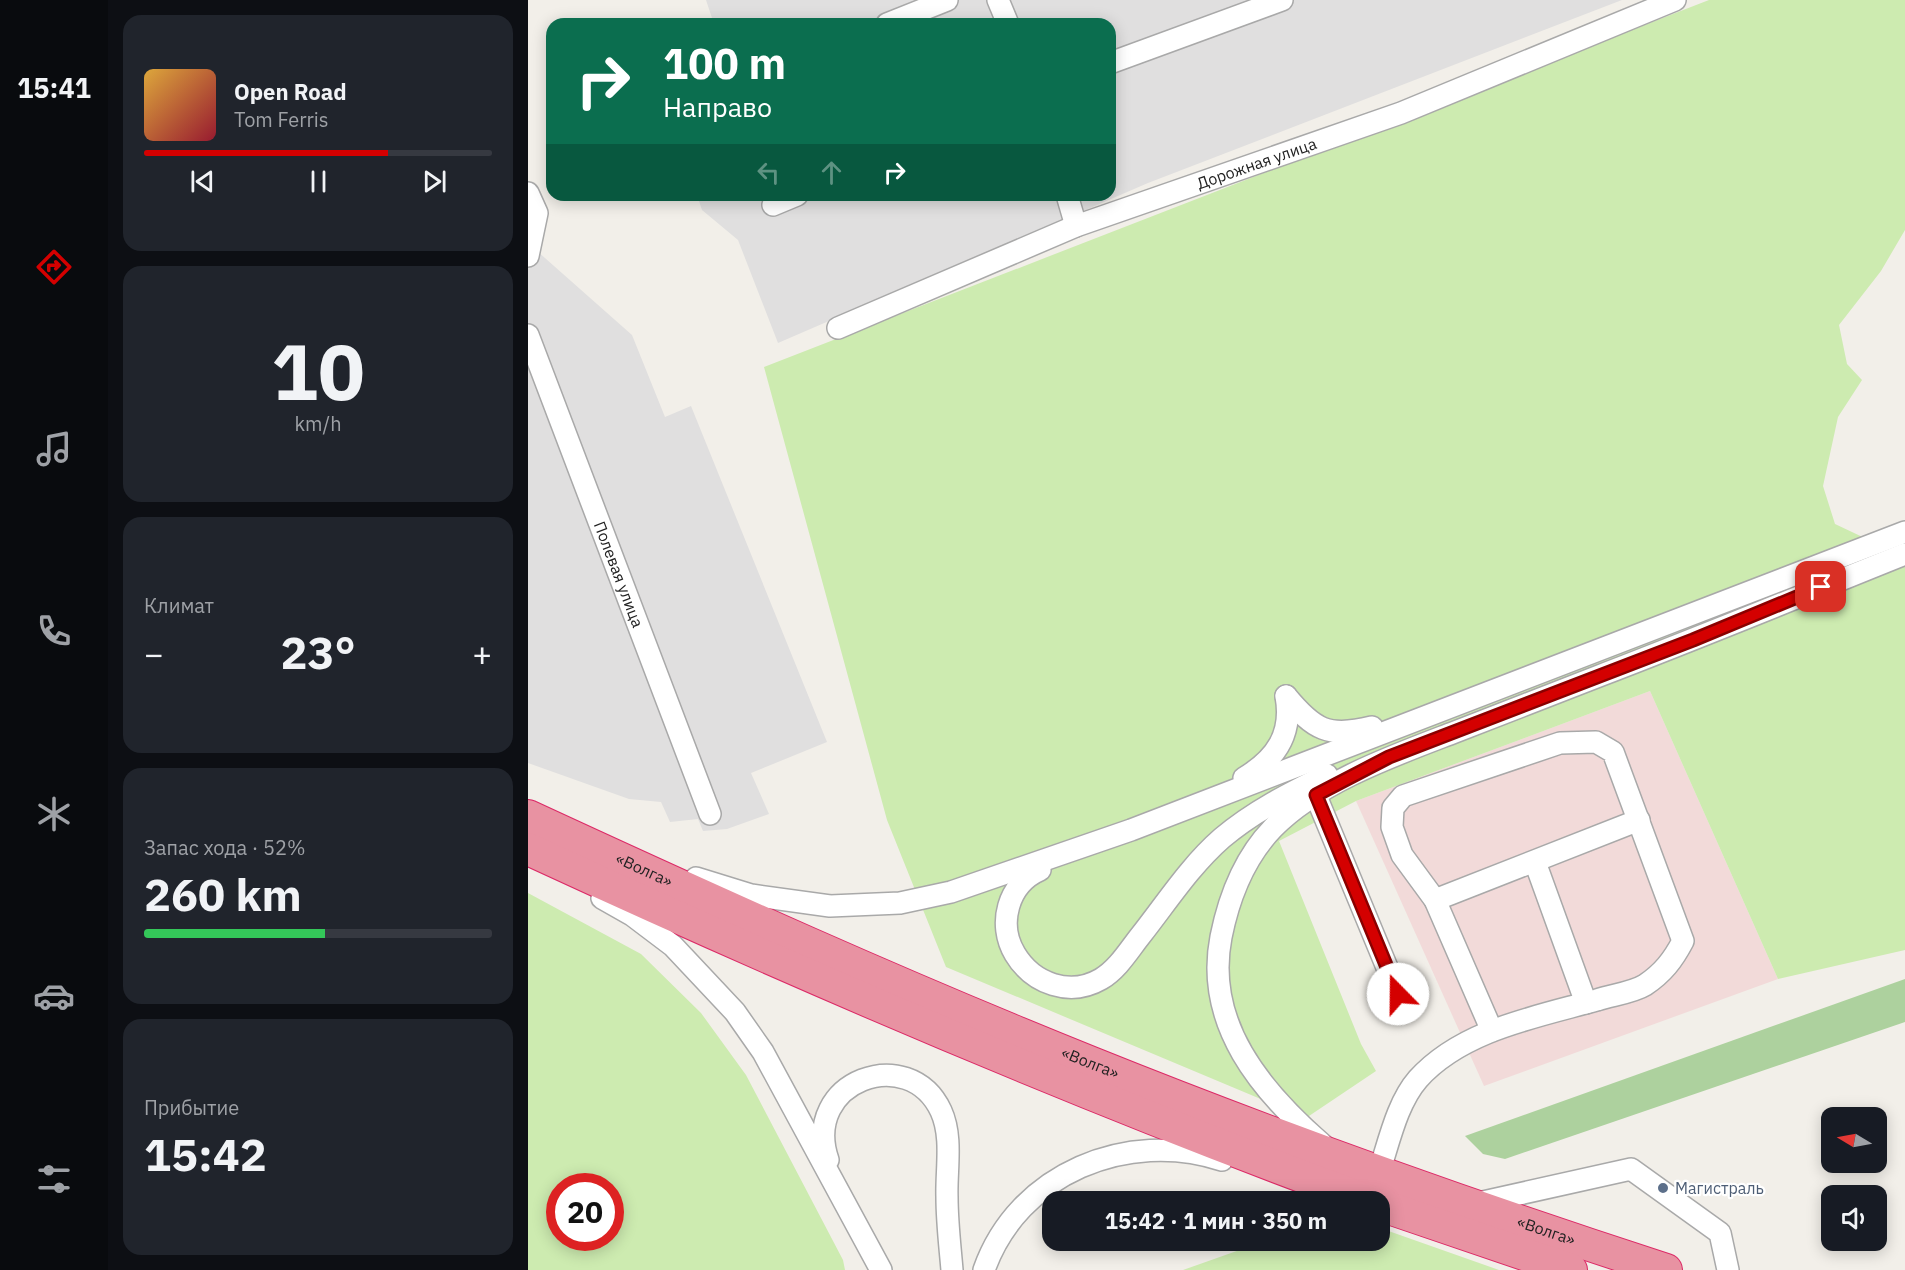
<!DOCTYPE html>
<html lang="ru">
<head>
<meta charset="utf-8">
<style>
  :root { --surface:#171b24; --page:#20242c; --text:#f1f3f6; --muted:#9ea1a6; --line:#363941; --accent:#d40000 }
  body { margin:0; font-family:"IBM Plex Sans",sans-serif; background:var(--page); color:var(--text); height:100vh; display:flex; flex-direction:column; font-size:22px; white-space:nowrap }
  * { box-sizing:border-box; margin:0 }
  p { font-size:20px; color:var(--muted) }
  .icon { flex:none; width:33px; height:33px; fill:none; stroke:currentColor; stroke-width:2; stroke-linecap:round; stroke-linejoin:round }
  .map { position:relative; flex:1; overflow:hidden }
  .sheet { display:flex; flex-direction:column; gap:15px; padding:15px; background:#0d0f14; width:420px }
  .sheet>* { flex:none }
  .guide { position:absolute; left:18px; top:18px; width:570px; height:183px; border-radius:18px; box-shadow:0 3px 15px #0003; background:#0b6e4f; color:#fff; overflow:hidden }
  .needle { width:39px; rotate:280deg }
  .buttons { position:absolute; left:1293px; top:1107px; display:grid; gap:12px }
  .buttons a { display:grid; place-items:center; width:66px; height:66px; border-radius:12px; background:var(--surface); box-shadow:0 3px 15px #0003; font-size:30px }
  .speed { position:absolute; left:18px; top:1173px; display:flex; gap:12px; font-size:30px; font-weight:700; text-align:center }
  .speed>* { display:grid; place-content:center; width:78px; height:78px; border-radius:50%; background:var(--surface); box-shadow:0 3px 15px #0003; line-height:1 }
  .speed .limit { border:9px solid #d22; background:#fff; color:#111 }
  .pin { position:absolute; display:grid; place-items:center; width:51px; height:51px; color:#fff; margin:-26px; border-radius:12px; box-shadow:0 3px 9px #0006 }
  .me { position:absolute; width:66px; margin:-33px; rotate:338deg; stroke-linejoin:round; filter:drop-shadow(0 0 4px #0008) }
  .turn { display:flex; align-items:center; gap:21px; height:126px; padding:0 18px; font-size:27px }
  .turn .icon { width:78px; height:78px; stroke-width:2.5 }
  .turn b { display:block; font-size:42px; line-height:51px }
  .lanes { display:flex; align-items:center; height:57px; padding:0 18px; background:#0003; justify-content:center; gap:30px; direction:ltr }
  .lanes .off { opacity:.35 }
  .big { font-size:45px; font-weight:700; line-height:1.1 }
  .sheet .widget { flex:1; display:flex; flex-direction:column; justify-content:center; gap:9px; min-width:0; padding:0 21px; border-radius:18px; background:var(--page) }
  .sheet .dial { align-items:center; gap:0 }
  .dial b { font-size:78px; line-height:1 }
  .song { display:flex; align-items:center; gap:18px }
  .cover { width:72px; height:72px; border-radius:9px; background:linear-gradient(135deg,hsl(40 70% 55%),hsl(350 70% 35%)) }
  .played { height:6px; border-radius:3px; background:linear-gradient(90deg,var(--accent) 70%,var(--line) 70%) }
  .keys { display:flex; justify-content:space-around; direction:ltr }
  .heat { display:flex; justify-content:space-between; align-items:center; font-size:33px; direction:ltr }
  .charge { height:9px; border-radius:4px; background:linear-gradient(90deg,#34c759 52%,var(--line) 0) }
  .trip { position:absolute; left:514px; top:1191px; width:348px; height:60px; border-radius:18px; background:var(--surface); box-shadow:0 3px 15px #0003; font-weight:700; line-height:60px; text-align:center }
  main { display:flex; flex:1; min-height:0 }
  .tabs { display:flex; flex-direction:column; width:108px; justify-content:space-around; align-items:center; background:#090b0e; color:var(--muted) }
  .tabs .icon { width:42px; height:42px }
  .tabs .active { color:var(--accent) }
  .tabs b { font-size:27px; color:var(--text) }
  .map>svg:first-child { display:block }
  .residential { fill:#e0dfdf }
  .commercial { fill:#f2dad9 }
  .grass { fill:#cdebb0; fill-rule:evenodd }
  .forest { fill:#add19e }
  .lines { fill:none; stroke-linecap:round; stroke-linejoin:round }
  .minor-casing { stroke:#a9a9a9; stroke-width:24 }
  .highway-casing { stroke:#dc2a67; stroke-width:34 }
  .minor { stroke:#fff; stroke-width:21 }
  .highway { stroke:#e892a2; stroke-width:32 }
  .route-casing { stroke:#8a0000; stroke-width:15 }
  .route { stroke:#d40000; stroke-width:10 }
  .service-dot { fill:#5c6f8a; stroke:#fff; stroke-width:2 }
  .labels { text-anchor:middle; stroke-width:4.5; stroke-linejoin:round; paint-order:stroke }
  .street-label { font-size:16px; fill:#222; stroke:#fff }
  .service-label { font-size:16px; fill:#4e5e75; stroke:#fff; text-anchor:start }
</style>
</head>
<body>
<main>
<nav class="tabs">
<b>15:41</b>
<svg class="icon active" aria-label="directions" viewBox="0 0 24 24"><path d="M12 3l9 9-9 9-9-9zM9 14v-3h6M13 9l2 2-2 2"/></svg>
<svg class="icon" aria-label="music" viewBox="0 0 24 24"><path d="M9 18V5l10-2v13"/><circle cx="6" cy="18" r="3"/><circle cx="16" cy="16" r="3"/></svg>
<svg class="icon" aria-label="phone" viewBox="0 0 24 24"><path d="M5 4h4l2 5-3 2q2 4 5 5l2-3 5 2v4C11 20 4 13 5 4z"/></svg>
<svg class="icon" aria-label="climate" viewBox="0 0 24 24"><path d="M12 3v18M4 7l16 10M4 17L20 7"/></svg>
<svg class="icon" aria-label="car" viewBox="0 0 24 24"><path d="M5 17H2v-5l4-1 3-4h7l3 4 3 1v5h-3M9 17h6M6 11h13"/><circle cx="7" cy="17" r="2"/><circle cx="17" cy="17" r="2"/></svg>
<svg class="icon" aria-label="filters" viewBox="0 0 24 24"><path d="M4 7h16M4 17h16"/><circle cx="9" cy="7" r="2"/><circle cx="15" cy="17" r="2"/></svg>
</nav>
<section class="sheet">
<div class="widget">
<div class="song"><i class="cover"></i><div><b>Open Road</b><p>Tom Ferris</p></div></div>
<div class="played"></div>
<div class="keys"><svg class="icon" aria-label="previous" viewBox="0 0 24 24"><path d="M18 5L8 12l10 7zM5 5v14"/></svg><svg class="icon" aria-label="pause" viewBox="0 0 24 24"><path d="M8 5v14M16 5v14"/></svg><svg class="icon" aria-label="next" viewBox="0 0 24 24"><path d="M6 5l10 7-10 7zM19 5v14"/></svg></div>
</div>
<div class="widget dial"><b>10</b><p>km/h</p></div>
<div class="widget"><p>Климат</p>
<div class="heat"><a>−</a><b class="big">23°</b><a>+</a></div>
</div>
<div class="widget"><p>Запас хода · 52%</p><b class="big">260 km</b><div class="charge"></div></div>
<div class="widget"><p>Прибытие</p><b class="big">15:42</b></div>
</section>
<div class="map">
<svg width="1377" height="1270" viewBox="0 0 1377 1270">
  <rect width="100%" height="100%" fill="#f2efe9"/>
  <path class="residential" d="M 178,0 L 1094,0 L 620,183 L 250,343 L 210,240 L 174,210 L 169,195 L 582,195 L 582,24 L 186,24 Z
    M 0,243 L 104,335 L 137,417 L 163,406 L 299,742 L 223,773 L 241,814 L 199,829 L 175,831 L 170,819 L 142,822 L 133,802 L 101,799 L 0,763 Z"/>
  <path class="commercial" d="M 1122,691 L 1250,979 L 956,1086 L 828,801 Z"/>
  <path class="grass" d="M 1181,0 L 1377,0 L 1377,230 L 1353,271 L 1311,325 L 1319,364 L 1334,380 L 1310,417 L 1295,486 L 1307,524 L 1360,549 L 1377,549 L 1377,950 L 1250,979 L 1122,691 L 828,801 L 751,841 L 833,1044 L 848,1071 L 778,1118 L 418,967 L 359,820 L 236,367 Z
    M 0,893 L 113,954 L 173,1013 L 218,1075 L 315,1260 L 317,1270 L 0,1270 ZM 82,1186 L 82,1238 L 32,1238 L 32,1186 Z
    M 852,1228 L 971,1270 L 655,1270 L 737,1241 L 852,1240 Z"/>
  <path class="forest" d="M 1377,979 L 1377,1022 L 977,1159 L 955,1154 L 937,1136 Z"/>
  <g class="lines">
    <g class="minor-casing">
      <g id="minor">
        <path d="M 470,0 L 480,24"/>
        <path d="M 359,24 L 419,0"/>
        <path d="M 582,63 L 754,0"/>
        <path d="M 0,193 L 9,213 L 0,256"/>
        <path d="M 539,195 L 548,226"/>
        <path d="M 245,205 L 269,195"/>
        <path id="s1" d="M 310,328 L 548,226 L 873,113 L 1147,0"/>
        <path id="s2" d="M 0,335 L 182,814"/>
        <path d="M 758,696 C 786,730 800,738 844,727"/>
        <path d="M 716,778 C 748,759 765,734 758,696"/>
        <path d="M 788,796 L 870,994"/>
        <path d="M 1007,862 L 1058,1003"/>
        <path d="M 512,870 C 480,884 469,924 487,954 C 505,984 542,997 573,979 C 590,969 601,950 613,935 C 639,902 662,866 694,838 C 726,811 762,793 799,775"/>
        <path d="M 168,878 L 223,895 L 302,906 L 372,903 L 423,892 L 603,830 L 1377,532"/>
        <path d="M 74,898 L 104,915 L 145,946 L 207,1012 L 235,1052 L 353,1270"/>
        <path d="M 907,900 L 1111,820"/>
        <path d="M 795,1145 C 733,1091 676,1024 693,937 C 701,897 716,858 745,828 C 790,782 867,755 927,732 C 975,713 1023,695 1071,676 C 1173,637 1275,595 1377,554"/>
        <path d="M 300,1160 C 273,1081 381,1042 413,1111 C 425,1137 418,1170 419,1197 C 419,1222 422,1246 424,1270"/>
        <path d="M 851,1172 C 861,1142 869,1103 890,1079 C 934,1030 1008,1017 1069,1000 C 1083,995 1104,993 1117,985 C 1135,973 1145,960 1155,941 L 1085,752 L 1068,742 L 1032,743 L 875,796 L 865,808 L 864,827 L 874,855 L 907,900 L 964,1031"/>
        <path d="M 946,1204 L 1103,1169 L 1192,1233 L 1200,1270"/>
        <path d="M 456,1270 C 490,1173 600,1129 694,1160"/>
      </g>
    </g>
    <g class="highway-casing">
      <g id="highway">
        <path id="s3" d="M 0,816 C 186,902 374,987 564,1063 C 753,1139 944,1207 1138,1270"/>
        <path d="M 0,849 C 277,977 557,1097 843,1202"/>
        <path d="M 852,1205 L 1043,1270"/>
      </g>
    </g>
    <use href="#minor" class="minor"/>
    <use href="#highway" class="highway"/>
  </g>
  <g class="lines">
    <g class="route-casing">
      <path id="route" d="M 870,994 L 788,795 L 861,757 L 1165,640 L 1293,587"/>
    </g>
    <use href="#route" class="route"/>
  </g>
  <circle class="service-dot" cx="1135" cy="1188" r="6"/>
  <g class="labels">
    <g class="street-label">
      <text dy="6" stroke="none"><textPath href="#s1" startOffset="450">Дорожная улица</textPath></text>
      <text dy="6" stroke="none"><textPath href="#s2" startOffset="256">Полевая улица</textPath></text>
      <text dy="6" stroke="none"><textPath href="#s3" startOffset="128">«Волга»</textPath></text>
      <text dy="6" stroke="none"><textPath href="#s3" startOffset="614">«Волга»</textPath></text>
      <text dy="6" stroke="none"><textPath href="#s3" startOffset="1100">«Волга»</textPath></text>
    </g>
    <g class="service-label">
      <text x="1147" y="1194">Магистраль</text>
    </g>
  </g>
</svg>
<div class="buttons">
<a><svg class="needle" viewBox="-14 -14 28 28"><path d="M0-13l5 13h-10z" fill="#e53935"/><path d="M0 13l5-13h-10z" fill="#9ea1a6"/></svg></a>
<a><svg class="icon" aria-label="sound" viewBox="0 0 24 24"><path d="M4 9h4l5-4v14l-5-4H4zM17 9q2 3 0 6"/></svg></a>
</div>
<div class="speed"><div class="limit">20</div></div>
<div class="pin" style="left:1293px;top:587px;background:#d93025"><svg class="icon" aria-label="arrive" viewBox="0 0 24 24"><path d="M6 21V4h12l-3 4 3 4H6"/></svg></div>
<svg class="me" style="left:870px;top:994px" viewBox="-20 -20 40 40"><circle r="19" fill="#fff"/><path d="M0-13L10 11 0 6-10 11z" fill="#d40000"/></svg>
<div class="trip">15:42 · 1 мин · 350 m</div>
<div class="guide">
<div class="turn"><svg class="icon" aria-label="right" viewBox="0 0 24 24"><path d="M7 20v-9h11M14 6l5 5-5 5"/></svg><div><b>100 m</b>Направо</div></div>
<div class="lanes"><svg class="icon off" aria-label="left" viewBox="0 0 24 24"><path d="M17 20v-9H6M10 6l-5 5 5 5"/></svg><svg class="icon off" aria-label="ahead" viewBox="0 0 24 24"><path d="M12 20V5M6 11l6-6 6 6"/></svg><svg class="icon" aria-label="right" viewBox="0 0 24 24"><path d="M7 20v-9h11M14 6l5 5-5 5"/></svg></div>
</div>
</div>
</main>
</body>
</html>
